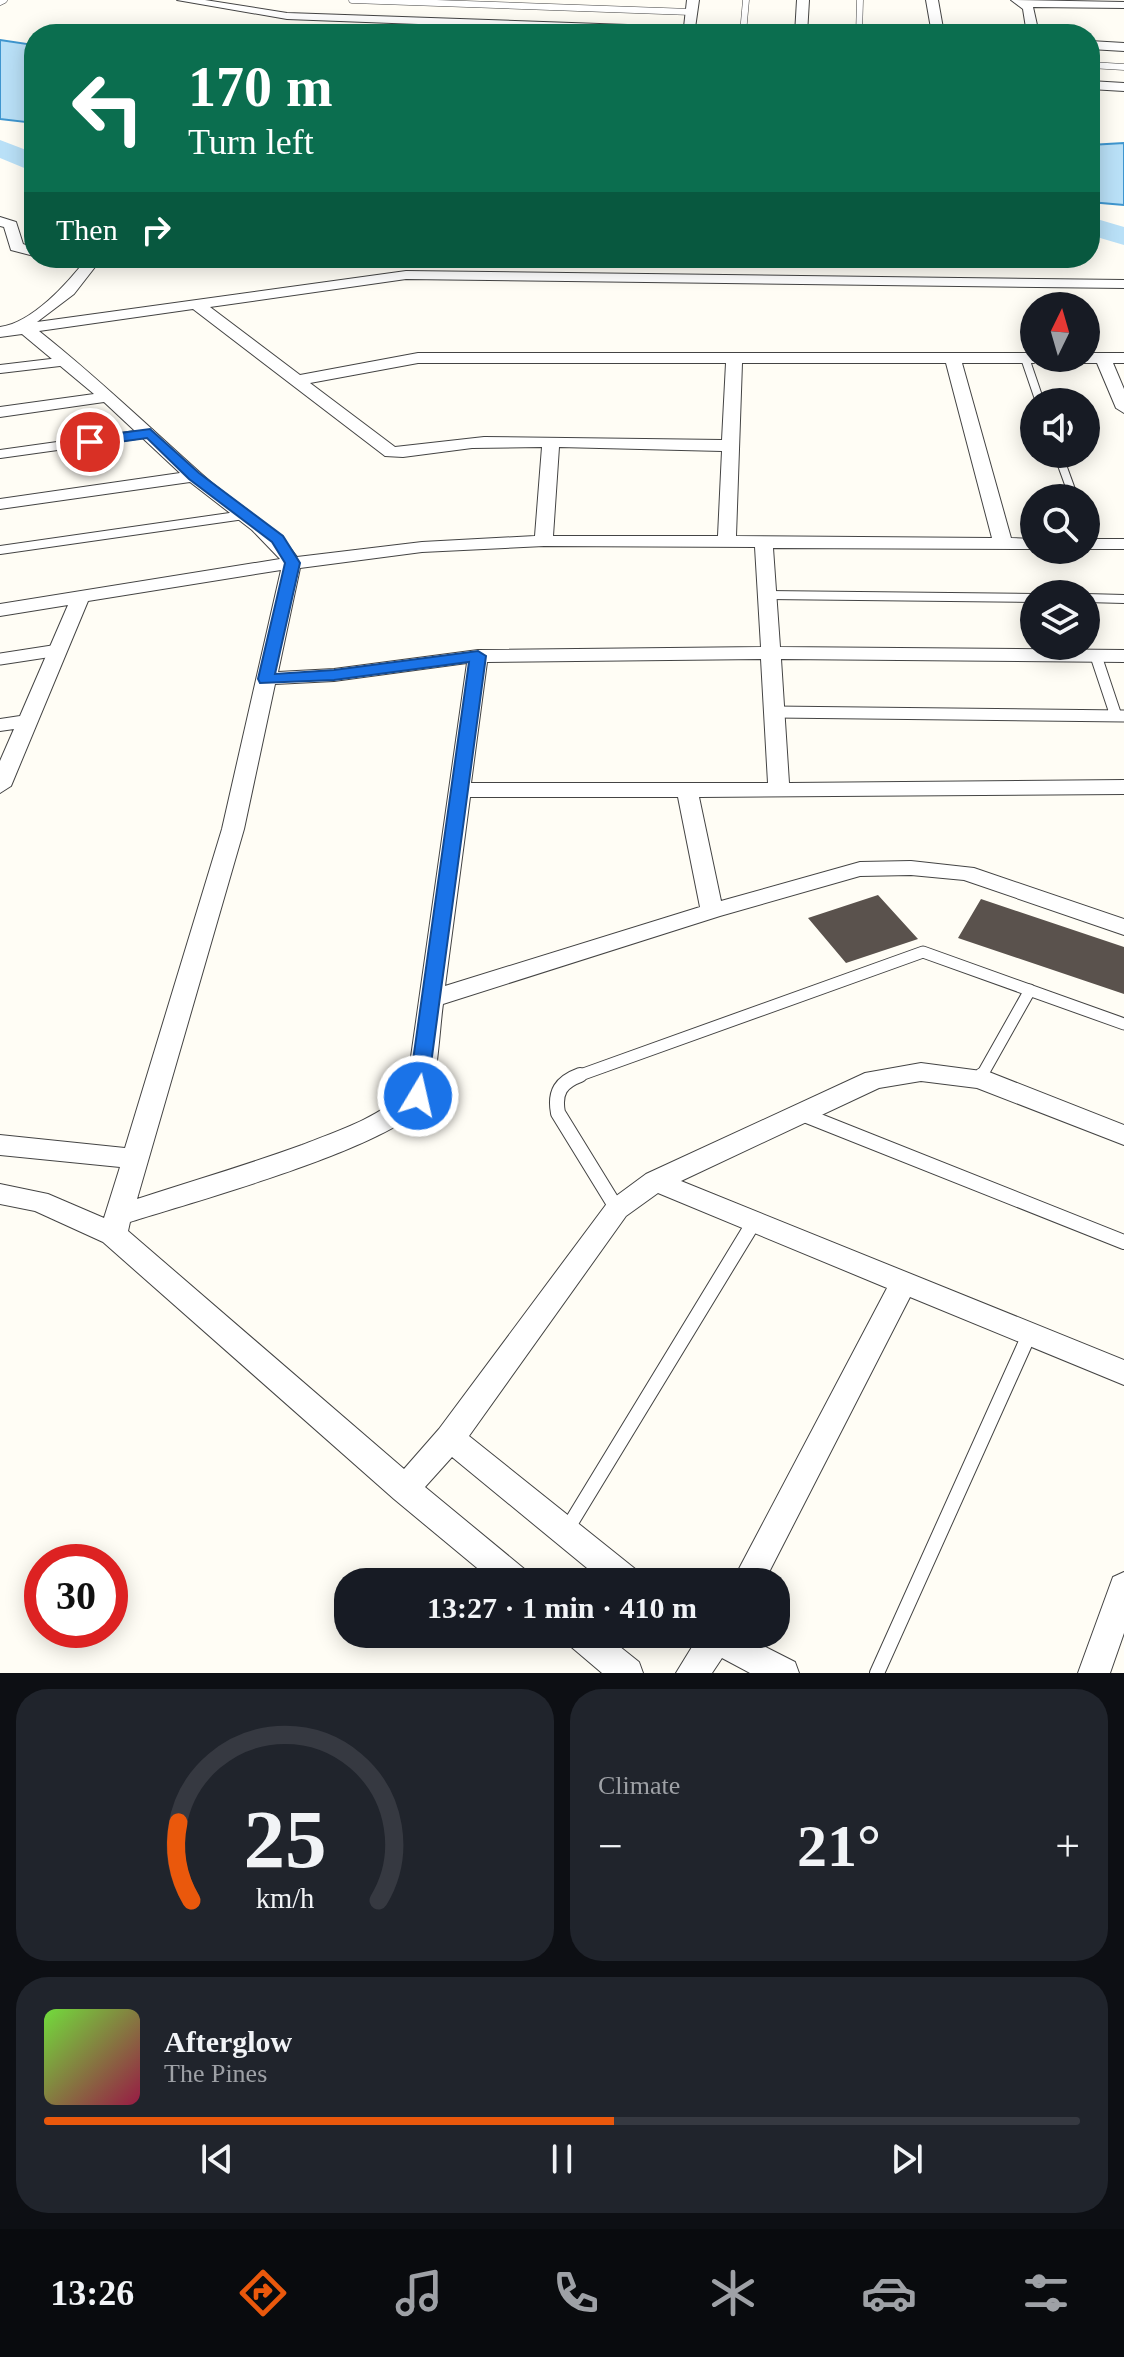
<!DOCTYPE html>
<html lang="en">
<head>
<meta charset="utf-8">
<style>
  :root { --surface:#171b24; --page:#20242c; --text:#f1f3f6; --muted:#9ea1a6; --line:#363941; --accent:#ea580c }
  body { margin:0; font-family:"Times New Roman",serif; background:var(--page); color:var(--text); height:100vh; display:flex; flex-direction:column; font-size:30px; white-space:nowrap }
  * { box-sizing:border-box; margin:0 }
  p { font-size:26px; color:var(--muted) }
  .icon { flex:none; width:44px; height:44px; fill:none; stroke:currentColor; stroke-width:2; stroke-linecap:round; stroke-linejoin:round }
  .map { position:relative; height:1673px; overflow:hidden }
  .side { display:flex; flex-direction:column; gap:16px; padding:16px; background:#0d0f14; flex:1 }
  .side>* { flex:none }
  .guide { position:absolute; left:24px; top:24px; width:1076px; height:244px; border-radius:32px; box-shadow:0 4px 20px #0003; background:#0b6e4f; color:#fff; overflow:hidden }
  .needle { width:52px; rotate:5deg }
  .controls { position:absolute; left:1020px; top:292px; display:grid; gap:16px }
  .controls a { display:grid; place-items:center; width:80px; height:80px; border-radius:50%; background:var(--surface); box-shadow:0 4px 20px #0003; font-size:40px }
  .speed { position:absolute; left:24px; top:1544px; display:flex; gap:16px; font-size:40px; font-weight:700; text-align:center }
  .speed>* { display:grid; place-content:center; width:104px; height:104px; border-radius:50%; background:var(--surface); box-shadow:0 4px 20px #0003; line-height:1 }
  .speed .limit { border:12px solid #d22; background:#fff; color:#111 }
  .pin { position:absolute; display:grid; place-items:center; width:68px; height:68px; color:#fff; margin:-34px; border:4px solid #fff; border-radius:50%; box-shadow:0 2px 8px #0007 }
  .me { position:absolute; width:88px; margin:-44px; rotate:9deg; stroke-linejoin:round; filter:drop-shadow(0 0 6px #0008) }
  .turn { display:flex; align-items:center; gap:28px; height:168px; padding:0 32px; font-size:36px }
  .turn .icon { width:104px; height:104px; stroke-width:2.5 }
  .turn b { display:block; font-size:56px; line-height:68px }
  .then { display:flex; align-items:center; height:76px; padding:0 32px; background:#0003; gap:16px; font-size:30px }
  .big { font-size:60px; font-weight:700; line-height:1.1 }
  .side .card { flex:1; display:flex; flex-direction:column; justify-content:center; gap:12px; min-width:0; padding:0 28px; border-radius:32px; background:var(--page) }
  .side .dial { align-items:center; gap:0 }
  .dial svg { height:208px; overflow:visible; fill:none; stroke:var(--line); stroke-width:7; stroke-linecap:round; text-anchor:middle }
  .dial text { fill:var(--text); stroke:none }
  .song { display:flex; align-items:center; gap:24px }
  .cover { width:96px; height:96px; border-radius:12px; background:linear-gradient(135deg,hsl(100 70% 55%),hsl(340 70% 35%)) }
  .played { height:8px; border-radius:4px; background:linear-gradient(90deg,var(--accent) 55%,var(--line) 55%) }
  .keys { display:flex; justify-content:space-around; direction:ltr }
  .heat { display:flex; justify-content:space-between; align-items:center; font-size:44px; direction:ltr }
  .side .tiles { flex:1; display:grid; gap:16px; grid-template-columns:1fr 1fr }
  .card:last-child { grid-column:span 2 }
  .trip { position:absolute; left:334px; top:1568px; width:456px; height:80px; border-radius:32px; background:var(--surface); box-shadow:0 4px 20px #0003; font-weight:700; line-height:80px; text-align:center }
  .tab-bar { display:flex; height:128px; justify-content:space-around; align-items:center; background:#090b0e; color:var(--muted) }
  .tab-bar .icon { width:56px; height:56px }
  .tab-bar .current { color:var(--accent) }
  .tab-bar b { font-size:36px; color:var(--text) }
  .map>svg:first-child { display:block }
  .water { fill:#b9e0f7; stroke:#3f96cf; stroke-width:2 }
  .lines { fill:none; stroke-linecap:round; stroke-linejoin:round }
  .river { fill:#b9e0f7; fill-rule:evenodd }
  .building { fill:#5a524d }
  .service-far3-casing { stroke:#444; stroke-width:7 }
  .service-far2-casing { stroke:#444; stroke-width:10 }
  .service-far1-casing { stroke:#444; stroke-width:13 }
  .service-casing { stroke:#444; stroke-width:16 }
  .minor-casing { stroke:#444; stroke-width:2 }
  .service-far3 { stroke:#fff; stroke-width:6 }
  .service-far2 { stroke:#fff; stroke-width:8 }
  .service-far1 { stroke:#fff; stroke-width:11 }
  .service { stroke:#fff; stroke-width:14 }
  .minor { fill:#fff; fill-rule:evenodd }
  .route { fill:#1a73e8; stroke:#114b97; stroke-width:2 }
</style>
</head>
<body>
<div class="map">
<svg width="1124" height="1673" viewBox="0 0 1124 1673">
  <rect width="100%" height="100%" fill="#fffdf5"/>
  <path class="water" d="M 0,40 L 34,45 L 34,123 L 0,119 Z
    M 1124,143 L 1124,205 L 1090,202 L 1090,145 Z"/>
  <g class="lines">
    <path class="river" d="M 0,140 L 34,153 L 34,172 L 0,158 Z
      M 1090,217 L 1124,227 L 1124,245 L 1090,235 Z"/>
  </g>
  <path class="building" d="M 878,895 L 918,939 L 846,963 L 808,918 Z
    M 981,899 L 1124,947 L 1124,994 L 958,938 Z"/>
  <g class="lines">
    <g class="service-far3-casing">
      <path id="service-far3" d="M 352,0 L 691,12
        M 0,2 L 4,0
        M 743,33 L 746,0
        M 480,34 L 485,24
        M 859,34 L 860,0
        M 1090,65 L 1124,67"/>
    </g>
    <g class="service-far2-casing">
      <path id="service-far2" d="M 1025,358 L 1040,402
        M 0,369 L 68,361
        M 0,454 L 150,433
        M 1058,454 L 1074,498
        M 0,550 L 244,515
        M 768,595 L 1034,598
        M 1086,598 L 1124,599"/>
    </g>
    <g class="service-far1-casing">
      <path id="service-far1" d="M 1096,656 L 1116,716
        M 0,659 L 59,650
        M 775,712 L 1124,716
        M 575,1077 L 923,952 L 1124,1024
        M 981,1077 L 1030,990"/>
    </g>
    <g class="service-casing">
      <path id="service" d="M 580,1075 C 561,1082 554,1092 558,1113 L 617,1209
        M 980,1079 L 982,1075
        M 802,1114 L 1124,1242
        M 566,1531 L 754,1222
        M 877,1673 L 1029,1335"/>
    </g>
    <g class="minor-casing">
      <path id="minor" d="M 177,0 L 205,0 L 287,13 L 684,27 L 687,0 L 699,0 L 695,28 L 772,30 L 778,34 L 678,34 L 287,19 Z
        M 797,0 L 809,0 L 807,34 L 795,34 Z
        M 926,0 L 938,0 L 944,34 L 932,34 Z
        M 1011,0 L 1124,2 L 1124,8 L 1033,7 L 1039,34 L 1027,34 L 1023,9 Z
        M 1090,41 L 1124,43 L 1124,51 L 1090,49 Z
        M 1090,81 L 1124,83 L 1124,91 L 1090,89 Z
        M 0,217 L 16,222 L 23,244 L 34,248 L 34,256 L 11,250 L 4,227 L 0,226 Z
        M 87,258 L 102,258 L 74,294 L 37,322 L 406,271 L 1124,280 L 1124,288 L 406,279 L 210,307 L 300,375 L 418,353 L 1034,353 L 1034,358 L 1042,358 L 1034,363 L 962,363 L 1011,538 L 1034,539 L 1034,549 L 773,548 L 780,647 L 1124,650 L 1124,662 L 781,659 L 789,783 L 1124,780 L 1124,794 L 699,797 L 721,901 L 860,862 L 911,861 L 974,868 L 1124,919 L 1124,935 L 964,880 L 911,875 L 860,876 L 720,916 L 443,1004 C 440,1023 437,1087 428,1100 C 399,1146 189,1203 130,1222 L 128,1231 L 404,1469 L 439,1429 L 608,1202 L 646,1174 L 865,1073 L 921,1063 L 989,1072 L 1124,1125 L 1124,1145 L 977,1088 L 921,1081 L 879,1088 L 681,1181 L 1124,1360 L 1124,1385 L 910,1297 L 764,1582 L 732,1582 L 887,1288 L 658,1193 L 626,1216 L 469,1436 L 639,1572 L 644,1582 L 604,1582 L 452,1457 L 425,1487 L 528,1572 L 533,1582 L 494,1582 L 394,1499 L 103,1242 L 35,1211 L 0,1204 L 0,1184 L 48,1194 L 104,1218 L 120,1167 L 0,1155 L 0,1135 L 125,1148 L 222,829 L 281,570 L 88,601 L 11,786 L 0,793 L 0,761 L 14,729 L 0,731 L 0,719 L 20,716 L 68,605 L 0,616 L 0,604 L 280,559 L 252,530 L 190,482 L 0,509 L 0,499 L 180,473 L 104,402 L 0,417 L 0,407 L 94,394 L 22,334 L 0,337 L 0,327 C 32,323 68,283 87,258 ZM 193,309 L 385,456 L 403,457 L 472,448 L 542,447 L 535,536 L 422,542 L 297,557 C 272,522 236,505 205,477 C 150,428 97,377 39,331 ZM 418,363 L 726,363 L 722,440 L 484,437 L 395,447 L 310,383 ZM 742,363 L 946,363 L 992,538 L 736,536 ZM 559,447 L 722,451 L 718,536 L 553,536 ZM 544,546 L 755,547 L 761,647 L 478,650 L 334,669 L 278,672 L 300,568 L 422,552 ZM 761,659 L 768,783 L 471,783 L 487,662 ZM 467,663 L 406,1092 C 375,1119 340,1130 302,1145 C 247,1165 192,1181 137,1199 L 244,829 L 275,684 L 334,681 ZM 470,797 L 678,797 L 700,907 L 445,986 Z
        M 1086,353 L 1124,353 L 1124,363 L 1113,363 L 1124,389 L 1124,413 L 1116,408 L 1097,363 L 1072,363 L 1064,358 L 1086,358 Z
        M 1086,539 L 1124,539 L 1124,549 L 1086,549 Z
        M 1124,1572 L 1124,1633 L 1110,1673 L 1078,1673 L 1113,1577 Z
        M 564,1634 L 604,1634 L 639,1662 L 643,1673 L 602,1673 L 569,1645 Z
        M 692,1634 L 740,1634 L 795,1662 L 799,1673 L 750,1673 L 722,1658 L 712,1673 L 676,1673 L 695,1642 Z"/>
    </g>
    <use href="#service-far3" class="service-far3"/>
    <use href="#service-far2" class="service-far2"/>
    <use href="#service-far1" class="service-far1"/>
    <use href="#service" class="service"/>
    <use href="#minor" class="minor"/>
  </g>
  <path class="route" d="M 150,429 L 199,473 L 283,536 L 300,563 L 275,674 L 334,670 L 478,651 L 486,656 L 426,1101 L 411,1101 L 408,1096 L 469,662 L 334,680 L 260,683 L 258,679 L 285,563 L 272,542 L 189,479 L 147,438 L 90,446 L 83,442 L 90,437 Z"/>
</svg>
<div class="controls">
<a><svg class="needle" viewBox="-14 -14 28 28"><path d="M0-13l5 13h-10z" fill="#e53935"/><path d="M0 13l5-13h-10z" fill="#9ea1a6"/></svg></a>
<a><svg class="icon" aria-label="sound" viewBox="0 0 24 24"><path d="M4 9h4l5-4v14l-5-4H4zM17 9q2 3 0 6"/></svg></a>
<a><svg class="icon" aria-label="search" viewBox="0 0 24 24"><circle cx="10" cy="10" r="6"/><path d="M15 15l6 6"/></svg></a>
<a><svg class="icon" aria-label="layers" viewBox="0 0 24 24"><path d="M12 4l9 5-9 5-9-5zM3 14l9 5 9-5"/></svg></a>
</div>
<div class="speed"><div class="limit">30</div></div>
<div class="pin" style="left:90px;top:442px;background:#d93025"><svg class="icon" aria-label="arrive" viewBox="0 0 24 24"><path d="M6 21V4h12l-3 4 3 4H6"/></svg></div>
<svg class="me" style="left:418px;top:1096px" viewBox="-20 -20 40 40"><circle r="17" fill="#1a73e8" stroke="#fff" stroke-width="3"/><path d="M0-11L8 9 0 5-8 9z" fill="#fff"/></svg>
<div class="trip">13:27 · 1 min · 410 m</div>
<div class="guide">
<div class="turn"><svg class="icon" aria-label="left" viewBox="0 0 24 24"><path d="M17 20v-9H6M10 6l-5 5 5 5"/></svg><div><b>170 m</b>Turn left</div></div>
<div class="then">Then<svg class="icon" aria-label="right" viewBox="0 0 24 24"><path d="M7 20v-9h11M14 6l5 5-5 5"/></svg></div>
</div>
</div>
<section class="side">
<div class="tiles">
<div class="card dial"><svg viewBox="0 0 100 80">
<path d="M14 69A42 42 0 1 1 86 69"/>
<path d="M14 69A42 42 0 0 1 9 39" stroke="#ea580c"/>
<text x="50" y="56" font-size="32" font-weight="700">25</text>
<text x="50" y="72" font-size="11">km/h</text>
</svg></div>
<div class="card"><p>Climate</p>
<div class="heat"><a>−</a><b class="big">21°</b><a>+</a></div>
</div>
<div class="card">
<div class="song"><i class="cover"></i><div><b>Afterglow</b><p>The Pines</p></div></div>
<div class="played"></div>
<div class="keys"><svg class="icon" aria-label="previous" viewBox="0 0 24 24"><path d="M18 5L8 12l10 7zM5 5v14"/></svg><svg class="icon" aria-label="pause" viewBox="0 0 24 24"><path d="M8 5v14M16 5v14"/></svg><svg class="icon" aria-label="next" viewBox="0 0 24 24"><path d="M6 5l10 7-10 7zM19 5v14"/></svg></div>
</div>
</div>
</section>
<nav class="tab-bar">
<b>13:26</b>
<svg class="icon current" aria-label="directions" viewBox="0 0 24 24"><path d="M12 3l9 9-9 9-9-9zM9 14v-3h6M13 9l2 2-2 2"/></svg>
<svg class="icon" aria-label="music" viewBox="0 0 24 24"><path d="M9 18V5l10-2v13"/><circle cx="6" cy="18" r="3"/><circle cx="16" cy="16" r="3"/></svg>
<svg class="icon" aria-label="phone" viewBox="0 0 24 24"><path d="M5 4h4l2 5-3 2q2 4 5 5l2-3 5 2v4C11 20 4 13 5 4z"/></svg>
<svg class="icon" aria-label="climate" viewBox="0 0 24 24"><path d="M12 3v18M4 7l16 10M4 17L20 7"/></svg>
<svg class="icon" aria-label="car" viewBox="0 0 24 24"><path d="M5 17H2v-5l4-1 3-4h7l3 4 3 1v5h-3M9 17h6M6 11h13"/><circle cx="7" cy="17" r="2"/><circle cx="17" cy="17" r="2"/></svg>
<svg class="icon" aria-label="filters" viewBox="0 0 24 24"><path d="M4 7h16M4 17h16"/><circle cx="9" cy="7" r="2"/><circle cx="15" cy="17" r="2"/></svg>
</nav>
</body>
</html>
